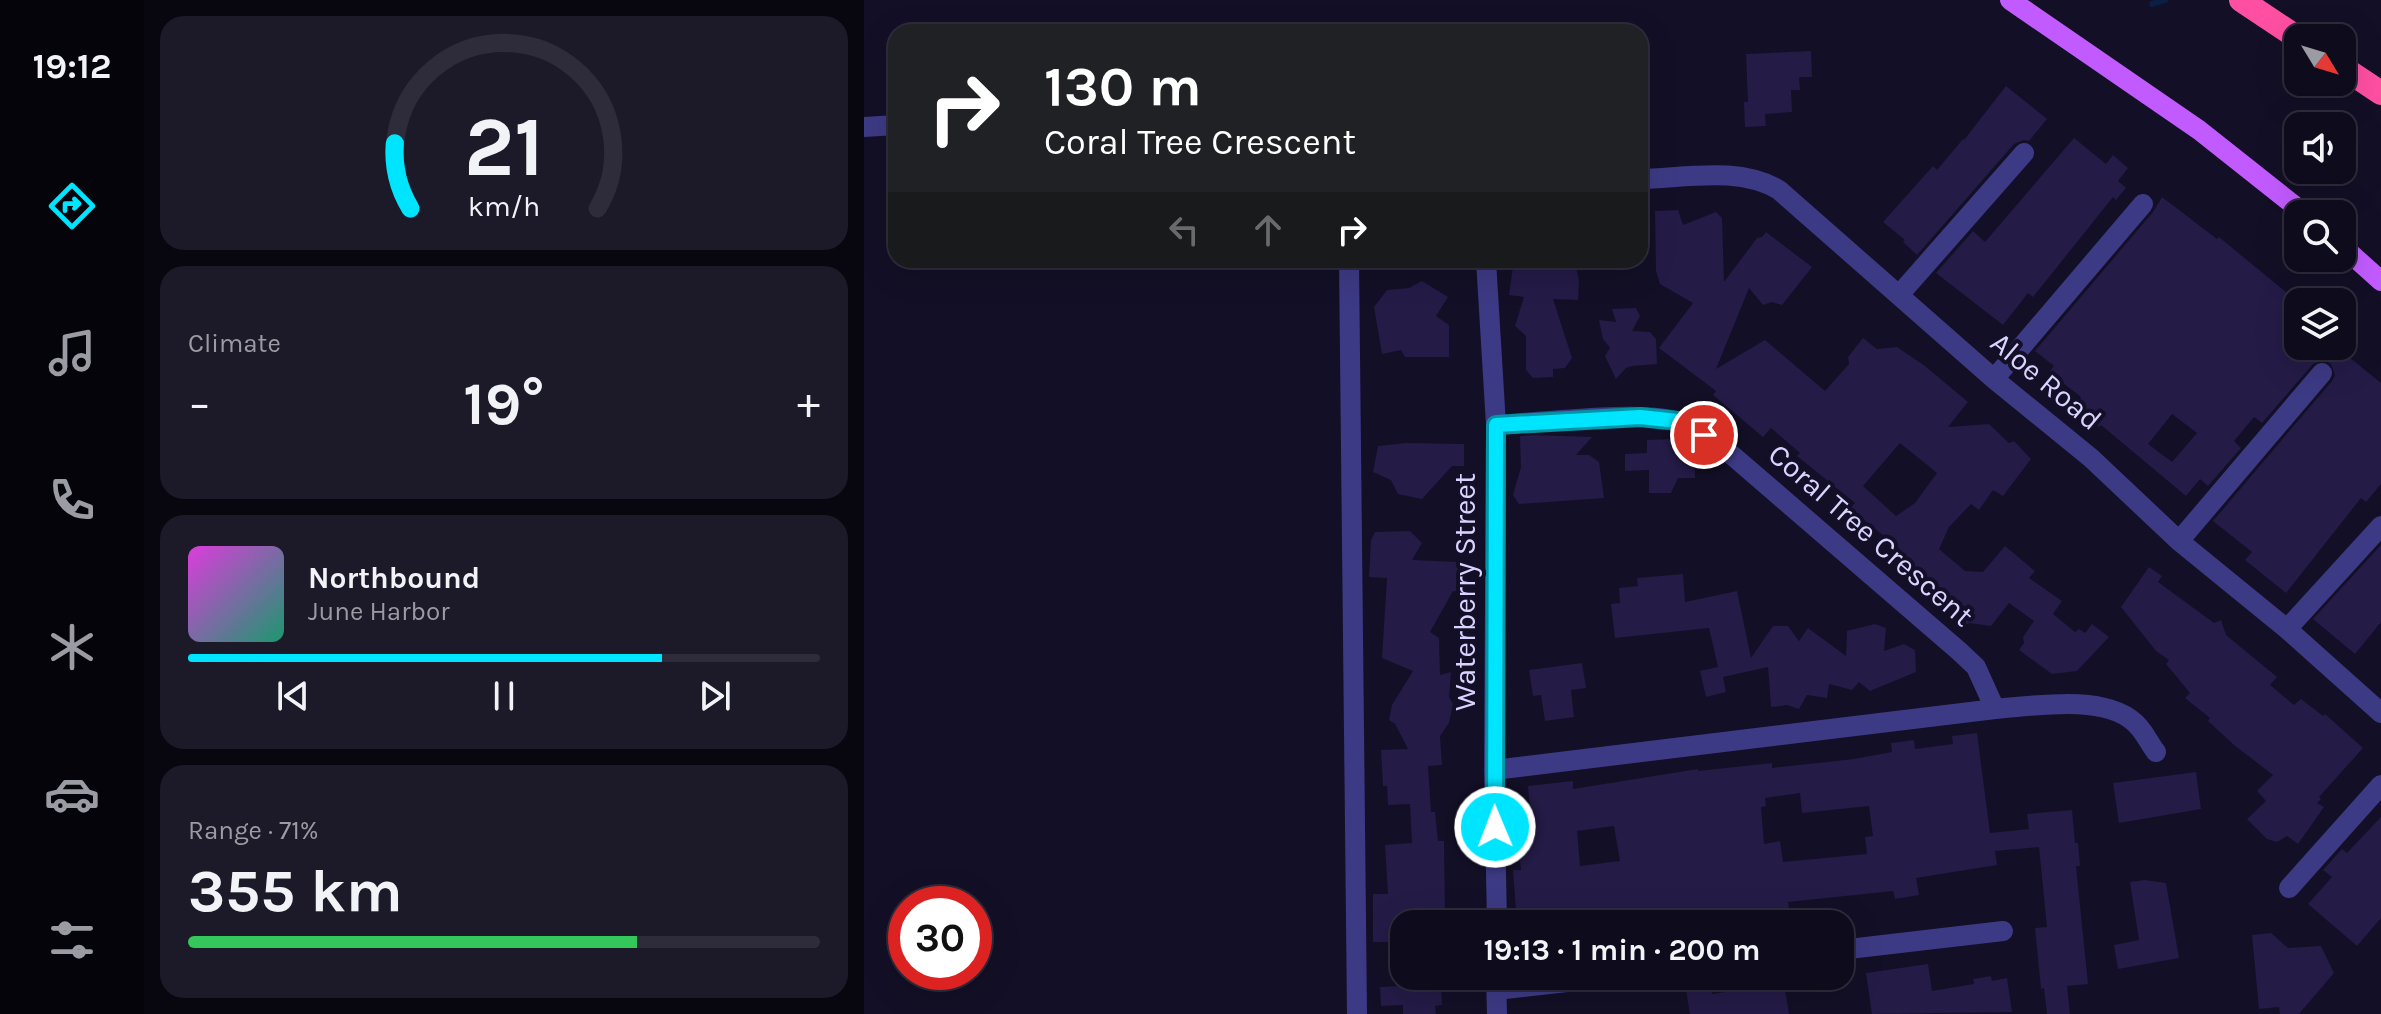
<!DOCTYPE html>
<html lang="en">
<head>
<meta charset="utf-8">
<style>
  :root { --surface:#0e0b1c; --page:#1c1929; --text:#f1f3f6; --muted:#9b9ba3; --line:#2e2b3b; --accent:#00e5ff }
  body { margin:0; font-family:Karla,sans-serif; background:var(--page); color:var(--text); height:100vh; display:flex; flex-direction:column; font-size:30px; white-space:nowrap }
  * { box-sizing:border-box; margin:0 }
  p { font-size:26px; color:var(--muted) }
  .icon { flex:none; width:44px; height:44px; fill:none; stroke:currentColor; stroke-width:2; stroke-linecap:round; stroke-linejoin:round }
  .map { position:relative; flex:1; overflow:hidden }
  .details { display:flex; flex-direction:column; gap:16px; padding:16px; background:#08060f; width:720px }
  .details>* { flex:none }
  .guide { position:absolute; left:24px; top:24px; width:760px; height:244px; border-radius:24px; box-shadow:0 8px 32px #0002,0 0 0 2px var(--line); background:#202124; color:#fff; overflow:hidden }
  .needle { width:52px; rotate:128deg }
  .buttons { position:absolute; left:1420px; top:24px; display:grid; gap:16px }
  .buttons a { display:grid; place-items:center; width:72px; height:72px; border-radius:16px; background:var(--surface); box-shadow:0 8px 32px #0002,0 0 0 2px var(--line); font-size:40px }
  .speed { position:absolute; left:24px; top:886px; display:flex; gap:16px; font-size:40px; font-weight:700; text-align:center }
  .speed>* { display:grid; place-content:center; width:104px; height:104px; border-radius:50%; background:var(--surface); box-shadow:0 8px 32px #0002,0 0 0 2px var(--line); line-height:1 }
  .speed .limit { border:12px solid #d22; background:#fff; color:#111 }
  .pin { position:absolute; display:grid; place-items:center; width:68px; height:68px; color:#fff; margin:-34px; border:4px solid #fff; border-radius:50%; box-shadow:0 2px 8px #0007 }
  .me { position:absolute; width:88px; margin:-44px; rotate:359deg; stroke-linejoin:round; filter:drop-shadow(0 0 6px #0008) }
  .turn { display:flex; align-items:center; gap:28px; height:168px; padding:0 24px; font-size:36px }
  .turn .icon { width:104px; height:104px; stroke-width:2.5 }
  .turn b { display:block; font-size:56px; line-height:68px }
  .lanes { display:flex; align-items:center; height:76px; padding:0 24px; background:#0003; justify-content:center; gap:40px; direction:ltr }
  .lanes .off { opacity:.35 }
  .big { font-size:60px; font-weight:700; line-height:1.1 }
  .details .tile { flex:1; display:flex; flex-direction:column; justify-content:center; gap:12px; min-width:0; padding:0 28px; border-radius:24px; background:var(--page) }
  .details .dial { align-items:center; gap:0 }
  .dial svg { height:208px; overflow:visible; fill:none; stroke:var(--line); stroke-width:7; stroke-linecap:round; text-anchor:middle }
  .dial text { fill:var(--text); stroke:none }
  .song { display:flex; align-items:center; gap:24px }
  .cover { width:96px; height:96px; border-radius:12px; background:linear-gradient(135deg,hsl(300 70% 55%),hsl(160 70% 35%)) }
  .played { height:8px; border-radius:4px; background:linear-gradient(90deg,var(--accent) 75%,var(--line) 75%) }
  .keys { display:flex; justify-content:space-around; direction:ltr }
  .heat { display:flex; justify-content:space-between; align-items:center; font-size:44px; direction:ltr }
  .charge { height:12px; border-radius:6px; background:linear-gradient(90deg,#34c759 71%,var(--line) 0) }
  .trip { position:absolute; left:526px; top:910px; width:464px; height:80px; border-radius:24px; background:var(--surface); box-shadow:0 8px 32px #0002,0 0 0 2px var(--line); font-weight:700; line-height:80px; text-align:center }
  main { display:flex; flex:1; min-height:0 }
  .dock { display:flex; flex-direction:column; width:144px; justify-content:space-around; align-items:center; background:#06040b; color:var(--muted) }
  .dock .icon { width:56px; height:56px }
  .dock .on { color:var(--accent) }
  .dock b { font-size:36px; color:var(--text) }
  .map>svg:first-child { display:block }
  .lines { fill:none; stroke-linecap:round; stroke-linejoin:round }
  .stream { stroke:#0a1f44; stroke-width:6 }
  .building { fill:#241b47; fill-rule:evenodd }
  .minor { stroke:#3d3a85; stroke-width:20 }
  .primary { stroke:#c25bff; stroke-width:20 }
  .motorway { stroke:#ff4fa3; stroke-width:24 }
  .route-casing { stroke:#0095a6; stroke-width:20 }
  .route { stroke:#00e5ff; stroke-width:14 }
  .labels { text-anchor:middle; stroke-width:8; stroke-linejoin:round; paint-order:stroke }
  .street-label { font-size:30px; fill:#d9d4ff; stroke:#130f26 }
</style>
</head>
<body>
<main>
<nav class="dock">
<b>19:12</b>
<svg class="icon on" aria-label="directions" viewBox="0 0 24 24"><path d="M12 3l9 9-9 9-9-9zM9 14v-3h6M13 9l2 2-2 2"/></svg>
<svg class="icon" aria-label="music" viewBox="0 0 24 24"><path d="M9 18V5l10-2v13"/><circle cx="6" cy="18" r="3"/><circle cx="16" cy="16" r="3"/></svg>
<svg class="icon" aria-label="phone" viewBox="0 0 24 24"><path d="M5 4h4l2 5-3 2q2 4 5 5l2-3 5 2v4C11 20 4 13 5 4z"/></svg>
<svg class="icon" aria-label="climate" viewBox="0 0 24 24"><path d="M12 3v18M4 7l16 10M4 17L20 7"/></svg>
<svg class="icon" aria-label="car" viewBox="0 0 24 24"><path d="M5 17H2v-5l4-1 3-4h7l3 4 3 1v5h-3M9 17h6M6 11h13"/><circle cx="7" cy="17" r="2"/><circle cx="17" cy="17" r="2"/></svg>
<svg class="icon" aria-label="filters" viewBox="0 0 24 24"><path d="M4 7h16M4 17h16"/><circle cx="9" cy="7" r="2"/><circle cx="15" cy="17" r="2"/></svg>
</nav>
<section class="details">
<div class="tile dial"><svg viewBox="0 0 100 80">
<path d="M14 69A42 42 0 1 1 86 69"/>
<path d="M14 69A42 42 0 0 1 8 44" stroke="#00e5ff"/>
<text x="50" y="56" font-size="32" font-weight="700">21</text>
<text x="50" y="72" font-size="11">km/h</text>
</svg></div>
<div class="tile"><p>Climate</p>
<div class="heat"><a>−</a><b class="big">19°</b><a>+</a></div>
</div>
<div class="tile">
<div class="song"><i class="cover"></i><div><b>Northbound</b><p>June Harbor</p></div></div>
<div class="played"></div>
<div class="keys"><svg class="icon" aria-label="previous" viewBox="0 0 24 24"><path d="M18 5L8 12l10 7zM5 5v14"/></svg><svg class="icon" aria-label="pause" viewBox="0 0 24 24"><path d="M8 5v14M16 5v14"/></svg><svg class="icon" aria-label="next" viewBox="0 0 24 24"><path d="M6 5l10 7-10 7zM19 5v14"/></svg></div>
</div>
<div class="tile"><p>Range · 71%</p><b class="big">355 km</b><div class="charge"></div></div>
</section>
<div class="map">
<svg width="1517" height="1014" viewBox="0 0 1517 1014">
  <rect width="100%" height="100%" fill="#130f26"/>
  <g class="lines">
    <path class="stream" d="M 1288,4 L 1301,0"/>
  </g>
  <path class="building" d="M 947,51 L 948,77 L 935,77 L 936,90 L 927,90 L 928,112 L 901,114 L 902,126 L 881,127 L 880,102 L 884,102 L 882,54 Z
    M 1142,86 L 1183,119 L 1165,141 L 1160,140 L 1150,144 L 1053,255 L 1039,242 L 1041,240 L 1019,222 L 1069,166 L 1073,170 L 1099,139 L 1100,140 Z
    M 1210,138 L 1242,164 L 1249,155 L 1264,168 L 1254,181 L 1262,188 L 1252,200 L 1249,197 L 1169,297 L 1164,293 L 1139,325 L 1072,273 L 1109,231 L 1121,242 Z
    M 1298,197 L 1353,239 L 1355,237 L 1434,302 L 1434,346 L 1486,346 L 1480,353 L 1517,383 L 1517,484 L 1502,502 L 1497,498 L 1422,593 L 1381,560 L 1388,552 L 1349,521 L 1468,381 L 1471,375 L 1467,364 L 1460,360 L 1449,364 L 1398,423 L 1390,417 L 1370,441 L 1377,448 L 1344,486 L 1336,479 L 1322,496 L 1237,425 L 1235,427 L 1210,406 L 1217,397 L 1185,372 L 1190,366 L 1171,351 L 1289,212 ZM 1308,414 L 1333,433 L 1308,462 L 1284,444 Z
    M 814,210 L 819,225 L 852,212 L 858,218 L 860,282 L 893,238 L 898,237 L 902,232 L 948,267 L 918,305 L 908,302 L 899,305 L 885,288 L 852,369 L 901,340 L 961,391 L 985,364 L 984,357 L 999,338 L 1013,349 L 1033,347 L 1061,366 L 1104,402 L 1084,427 L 1125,424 L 1145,443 L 1150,441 L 1167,459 L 1139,496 L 1129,490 L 1115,510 L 1107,504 L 1085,527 L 1075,549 L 1101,571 L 1119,572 L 1141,546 L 1171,571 L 1165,578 L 1198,601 L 1189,614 L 1211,632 L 1215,629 L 1221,633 L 1228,624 L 1245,637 L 1213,671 L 1188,674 L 1155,650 L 1160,643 L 1159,637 L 1170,621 L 1145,603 L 1127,626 L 1105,623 L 1101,626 L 1024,558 L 1033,547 L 986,508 L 991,503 L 933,456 L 936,453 L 907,428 L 899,437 L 849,395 L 852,391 L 795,348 L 829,303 L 796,284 L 792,271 L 791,211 ZM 1036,443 L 1073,473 L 1051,503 L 1032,516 L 999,486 Z
    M 650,260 L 710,260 L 715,280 L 714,300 L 689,299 L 708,358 L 701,368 L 689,369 L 689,377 L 669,378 L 662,370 L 662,336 L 651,326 L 660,297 L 645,295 Z
    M 558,281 L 584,297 L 572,316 L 585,325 L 585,357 L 541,357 L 537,350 L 518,354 L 510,307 L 523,290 L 545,288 Z
    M 772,308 L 776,316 L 768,331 L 786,332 L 792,339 L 793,364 L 768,366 L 762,368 L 752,379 L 741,356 L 746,348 L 739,339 L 735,320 L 752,322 L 748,309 Z
    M 667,435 L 728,437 L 712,455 L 725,455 L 735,462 L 740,498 L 655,504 L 649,495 L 657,467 L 656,436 Z
    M 811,439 L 814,444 L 830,445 L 831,478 L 814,478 L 807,493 L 785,493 L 785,470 L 761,471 L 761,454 L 783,453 L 783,440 Z
    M 542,443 L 600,444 L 600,466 L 588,466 L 558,499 L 534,494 L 527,480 L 509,472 L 514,446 Z
    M 546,531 L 558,543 L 548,560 L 594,562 L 593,591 L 589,591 L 566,632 L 575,638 L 576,675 L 587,672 L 585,697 L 589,704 L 585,723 L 576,736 L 578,765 L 564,766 L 567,812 L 571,812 L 574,841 L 580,841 L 581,915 L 578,915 L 578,924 L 540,924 L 540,942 L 509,942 L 509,894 L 524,894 L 521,845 L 548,843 L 546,804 L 524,805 L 523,786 L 519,786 L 517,750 L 544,749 L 531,724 L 525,720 L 528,705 L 549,671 L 518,658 L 523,578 L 505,577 L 507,540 L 511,532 Z
    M 1517,545 L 1517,622 L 1491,654 L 1449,619 Z
    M 1285,567 L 1298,576 L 1294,582 L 1350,623 L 1357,620 L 1362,635 L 1413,677 L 1406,685 L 1430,705 L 1437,699 L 1459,716 L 1461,714 L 1499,748 L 1455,797 L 1457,799 L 1453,803 L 1460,807 L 1434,844 L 1423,836 L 1413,842 L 1403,839 L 1383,819 L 1402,801 L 1393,791 L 1409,775 L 1370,745 L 1344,721 L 1346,718 L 1321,698 L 1326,693 L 1302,664 L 1305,660 L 1292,651 L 1257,607 Z
    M 819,574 L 821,602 L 873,591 L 887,658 L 909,626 L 924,626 L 935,641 L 944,628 L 982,656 L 983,631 L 1011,624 L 1022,628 L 1020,651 L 1040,644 L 1051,650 L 1052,672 L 1006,691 L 995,682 L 988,690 L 965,684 L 963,698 L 943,695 L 935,709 L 923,705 L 907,707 L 904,667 L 859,677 L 862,692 L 842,697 L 836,671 L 854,667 L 845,628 L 751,638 L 747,604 L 756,603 L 755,588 L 774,586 L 773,578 Z
    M 718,663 L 722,688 L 707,690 L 710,717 L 681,721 L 677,695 L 669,696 L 665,670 Z
    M 1113,733 L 1126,833 L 1165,829 L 1163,814 L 1208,810 L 1211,843 L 1214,843 L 1216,866 L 1212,866 L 1224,984 L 1203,986 L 1206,1014 L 1183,1014 L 1180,988 L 1177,989 L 1171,928 L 1183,927 L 1175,847 L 1131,851 L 1133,865 L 1052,878 L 1055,895 L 1031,899 L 1029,891 L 924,902 L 926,914 L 886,920 L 887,924 L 866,924 L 865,916 L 827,920 L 828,924 L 798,924 L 797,914 L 749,920 L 750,924 L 653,924 L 649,870 L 657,870 L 652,823 L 667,822 L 664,786 L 709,781 L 709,789 L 834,769 L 834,771 L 908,763 L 908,768 L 990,759 L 1028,752 L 1027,743 L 1050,740 L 1051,749 L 1089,744 L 1088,736 ZM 936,793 L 938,813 L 1005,806 L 1009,836 L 1001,837 L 1003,854 L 919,862 L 916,841 L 900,844 L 897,807 L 902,806 L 901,798 ZM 750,826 L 756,861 L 716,866 L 713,831 Z
    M 1332,772 L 1337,809 L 1255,823 L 1249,783 Z
    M 1517,817 L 1517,918 L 1493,946 L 1444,904 L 1468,877 L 1459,870 L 1478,849 L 1483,853 Z
    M 1281,880 L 1302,883 L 1315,958 L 1254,969 L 1250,945 L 1275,940 L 1266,882 Z
    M 1407,933 L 1424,948 L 1457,946 L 1470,973 L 1435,1014 L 1416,1014 L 1415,1007 L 1395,1009 L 1388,935 Z
    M 1064,964 L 1068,991 L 1110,984 L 1109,979 L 1127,976 L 1128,981 L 1143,978 L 1148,1012 L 1008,1014 L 1002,973 Z
    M 920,983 L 925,1014 L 826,1014 L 822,990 L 847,985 L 848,994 Z
    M 577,984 L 578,1005 L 571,1006 L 572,1014 L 539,1014 L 539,1005 L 517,1006 L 516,987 Z"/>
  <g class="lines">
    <path class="minor" d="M 0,127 L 32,125
      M 776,179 C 821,178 875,166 915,190 L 1130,379 L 1227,458 L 1315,541 L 1423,629 L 1517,713
      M 485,260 L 493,1014
      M 622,260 L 632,425 L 630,770 L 633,924
      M 1035,295 L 1160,153
      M 1130,379 L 1279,204
      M 632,425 C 673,423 784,409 817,423 C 836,431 853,444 869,456 L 1095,651 L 1112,667 L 1131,709
      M 1315,541 L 1458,373
      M 1423,629 L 1517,526
      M 630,770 L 1131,709 C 1170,706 1239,694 1270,722 C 1279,729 1285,743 1292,752
      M 1425,888 L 1517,785
      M 976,950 L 1139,931
      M 632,976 L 633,1014
      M 632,990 L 756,976"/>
    <path class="primary" d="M 1146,0 L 1335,130 L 1441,214
      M 1478,246 L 1517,281"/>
    <path class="motorway" d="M 1377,0 L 1434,38
      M 1478,67 L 1517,93"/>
  </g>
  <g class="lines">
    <g class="route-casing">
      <path id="route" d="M 631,827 L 632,425 L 776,417 L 814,421 L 840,435"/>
    </g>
    <use href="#route" class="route"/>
  </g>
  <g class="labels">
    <g class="street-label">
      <text transform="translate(1182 381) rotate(40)" y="10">Aloe Road</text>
      <text transform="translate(1007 535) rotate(41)" y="10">Coral Tree Crescent</text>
      <text transform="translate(601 592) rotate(-90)" y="10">Waterberry Street</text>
    </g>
  </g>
</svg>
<div class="buttons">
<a><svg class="needle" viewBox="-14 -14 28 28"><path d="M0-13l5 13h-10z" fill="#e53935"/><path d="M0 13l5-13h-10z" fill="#9b9ba3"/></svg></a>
<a><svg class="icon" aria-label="sound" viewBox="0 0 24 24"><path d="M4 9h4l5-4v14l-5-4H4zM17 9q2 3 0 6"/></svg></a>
<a><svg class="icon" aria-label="search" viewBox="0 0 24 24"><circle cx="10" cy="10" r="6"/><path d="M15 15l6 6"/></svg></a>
<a><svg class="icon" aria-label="layers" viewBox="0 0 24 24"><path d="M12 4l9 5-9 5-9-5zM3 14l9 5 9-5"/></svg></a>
</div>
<div class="speed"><div class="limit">30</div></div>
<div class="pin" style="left:840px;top:435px;background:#d93025"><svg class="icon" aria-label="arrive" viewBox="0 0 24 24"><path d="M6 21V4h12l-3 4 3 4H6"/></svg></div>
<svg class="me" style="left:631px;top:827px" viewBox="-20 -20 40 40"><circle r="17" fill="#00e5ff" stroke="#fff" stroke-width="3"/><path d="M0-11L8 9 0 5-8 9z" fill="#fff"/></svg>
<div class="trip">19:13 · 1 min · 200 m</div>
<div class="guide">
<div class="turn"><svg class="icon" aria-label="right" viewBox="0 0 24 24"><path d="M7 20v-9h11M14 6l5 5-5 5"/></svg><div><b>130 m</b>Coral Tree Crescent</div></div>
<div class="lanes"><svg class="icon off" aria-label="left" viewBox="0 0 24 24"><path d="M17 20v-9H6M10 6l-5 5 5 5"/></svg><svg class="icon off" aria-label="ahead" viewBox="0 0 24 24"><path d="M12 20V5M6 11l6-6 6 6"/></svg><svg class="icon" aria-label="right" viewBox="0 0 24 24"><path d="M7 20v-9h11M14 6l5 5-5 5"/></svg></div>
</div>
</div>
</main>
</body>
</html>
